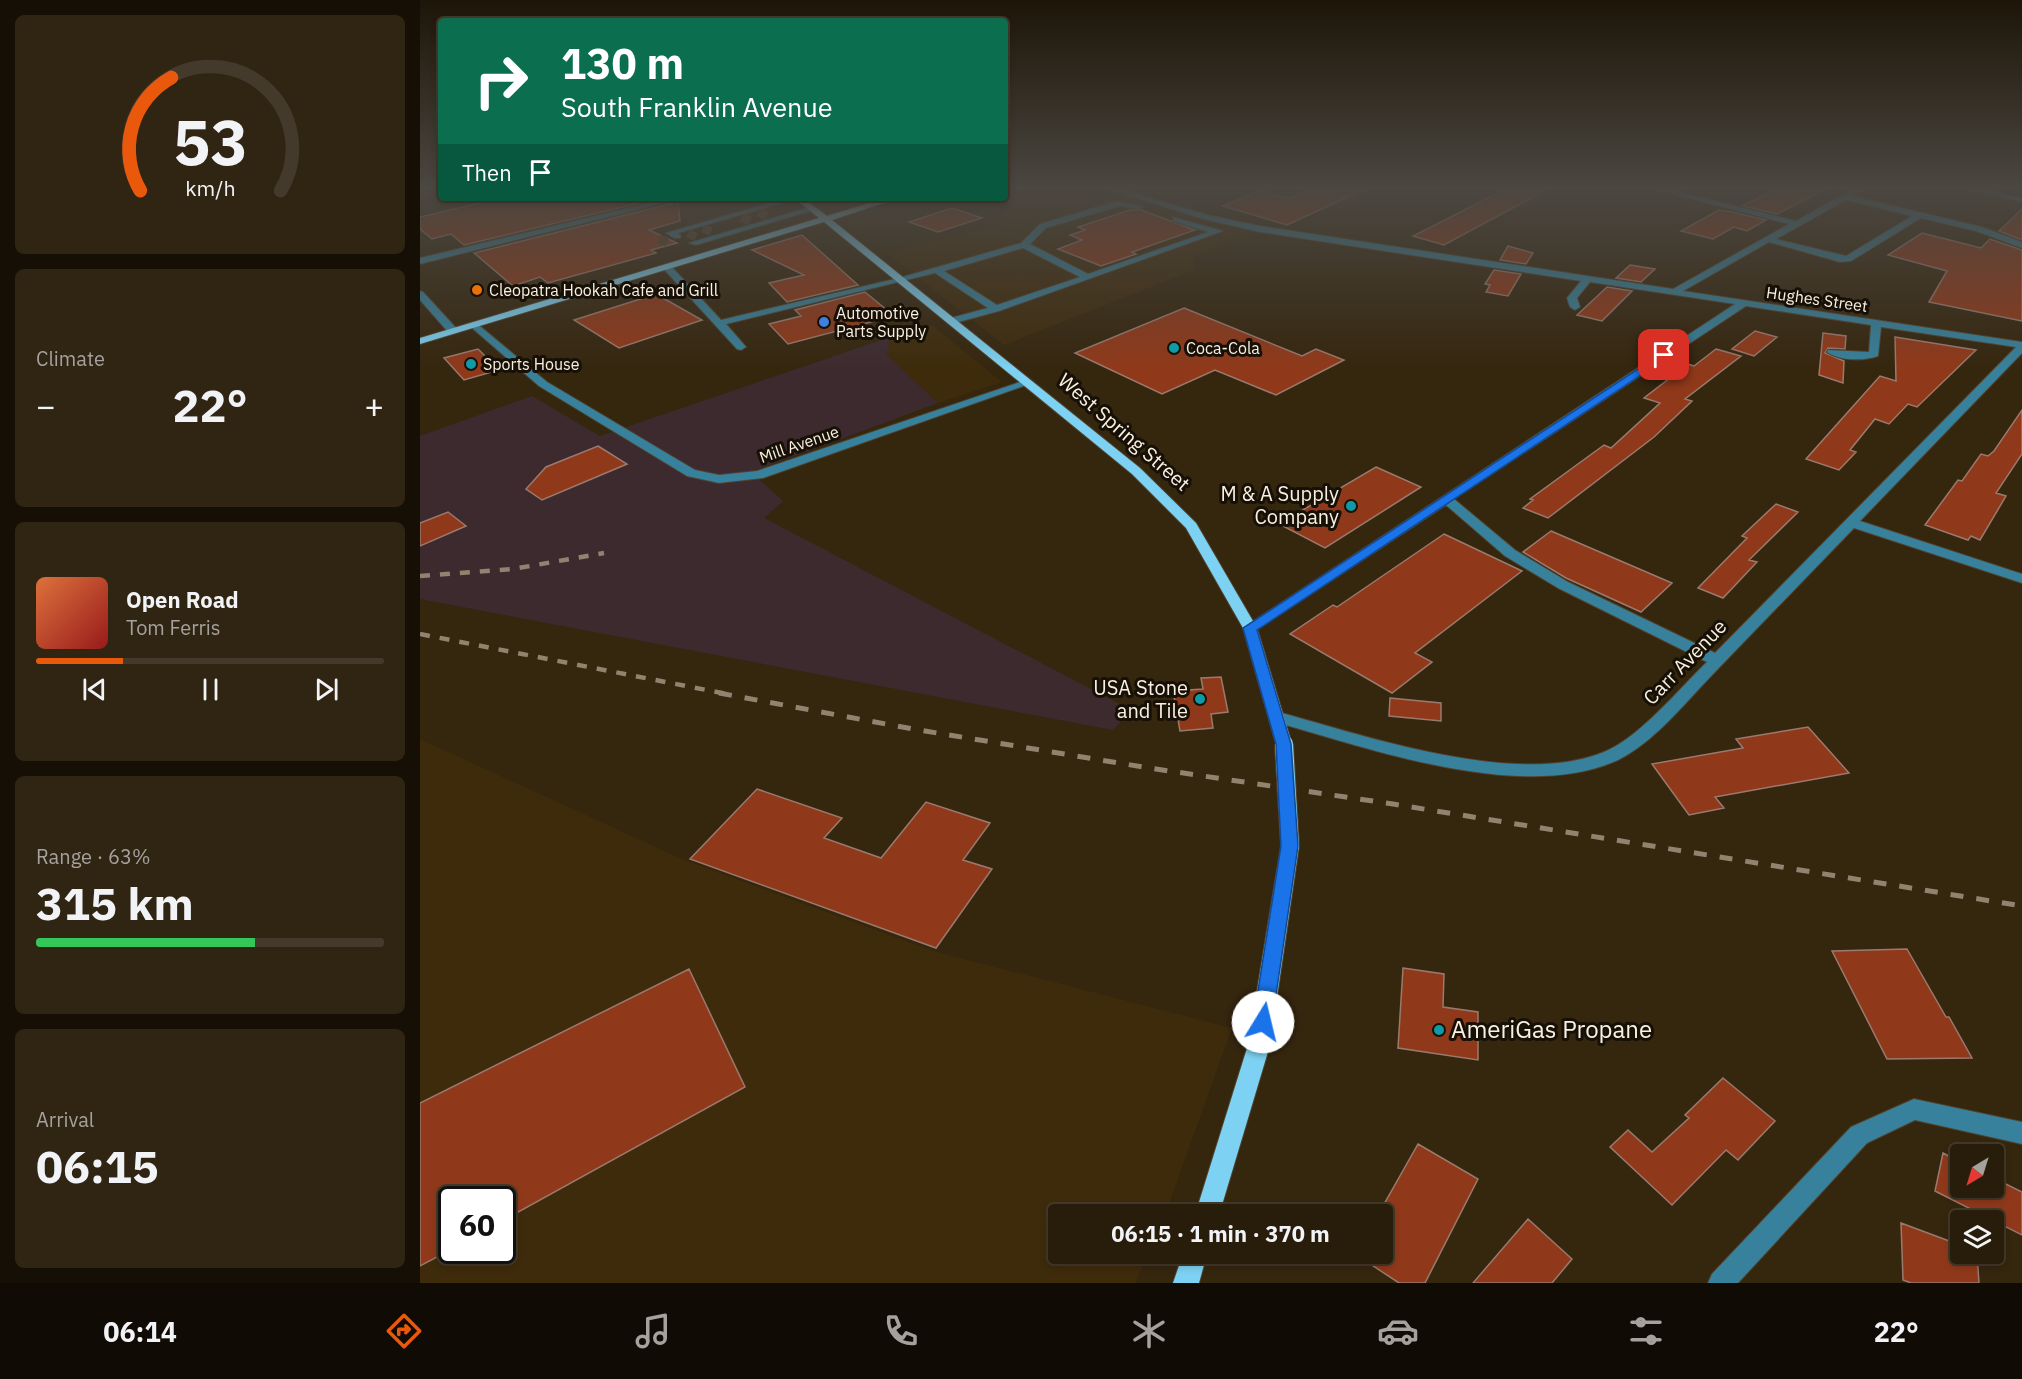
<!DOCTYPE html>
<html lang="en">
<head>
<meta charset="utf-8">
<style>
  :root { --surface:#281c0a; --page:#302513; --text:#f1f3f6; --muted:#a5a19c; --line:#443a2b; --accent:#ea580c }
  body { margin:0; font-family:"IBM Plex Sans",sans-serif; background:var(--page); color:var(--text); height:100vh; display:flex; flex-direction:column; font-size:22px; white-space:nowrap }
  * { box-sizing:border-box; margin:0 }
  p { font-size:20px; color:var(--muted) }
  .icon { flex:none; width:33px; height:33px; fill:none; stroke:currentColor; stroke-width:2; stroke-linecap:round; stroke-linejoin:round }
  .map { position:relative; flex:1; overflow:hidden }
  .side { display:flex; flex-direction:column; gap:15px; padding:15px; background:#160f06; width:420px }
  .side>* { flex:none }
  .hud { position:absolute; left:18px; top:18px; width:570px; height:183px; border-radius:6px; box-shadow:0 3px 9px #0003,0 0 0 2px var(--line); background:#0b6e4f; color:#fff; overflow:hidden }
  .needle { width:39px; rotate:218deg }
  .fabs { position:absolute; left:1530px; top:1144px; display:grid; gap:12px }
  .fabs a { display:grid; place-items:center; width:54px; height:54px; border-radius:6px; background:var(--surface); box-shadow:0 3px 9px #0003,0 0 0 2px var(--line); font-size:30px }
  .speed { position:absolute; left:18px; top:1186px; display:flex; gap:12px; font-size:30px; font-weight:700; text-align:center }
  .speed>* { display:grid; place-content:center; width:78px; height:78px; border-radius:50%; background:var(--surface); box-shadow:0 3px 9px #0003,0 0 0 2px var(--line); line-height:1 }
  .speed .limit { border:3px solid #111; border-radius:9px; background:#fff; color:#111 }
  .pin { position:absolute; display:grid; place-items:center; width:51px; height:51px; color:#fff; margin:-26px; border-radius:12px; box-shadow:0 3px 9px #0006 }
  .me { position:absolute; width:66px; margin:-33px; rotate:9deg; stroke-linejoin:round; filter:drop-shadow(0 0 4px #0008) }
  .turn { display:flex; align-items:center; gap:21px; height:126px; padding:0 24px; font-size:27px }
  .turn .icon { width:78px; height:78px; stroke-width:2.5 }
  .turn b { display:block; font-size:42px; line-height:51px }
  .then { display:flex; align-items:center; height:57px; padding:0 24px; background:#0003; gap:12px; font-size:22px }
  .big { font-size:45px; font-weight:700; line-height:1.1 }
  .side .card { flex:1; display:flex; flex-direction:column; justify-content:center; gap:9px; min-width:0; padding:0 21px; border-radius:9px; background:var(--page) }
  .side .dial { align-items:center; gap:0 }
  .dial svg { height:156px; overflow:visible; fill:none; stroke:var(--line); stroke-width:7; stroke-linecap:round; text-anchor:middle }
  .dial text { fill:var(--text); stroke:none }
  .song { display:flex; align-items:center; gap:18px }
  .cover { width:72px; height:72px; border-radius:9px; background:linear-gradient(135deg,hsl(20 70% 55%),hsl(0 70% 35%)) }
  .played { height:6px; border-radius:3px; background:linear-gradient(90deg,var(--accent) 25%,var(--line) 25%) }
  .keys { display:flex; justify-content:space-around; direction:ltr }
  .heat { display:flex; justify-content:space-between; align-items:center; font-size:33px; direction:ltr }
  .charge { height:9px; border-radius:4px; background:linear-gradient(90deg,#34c759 63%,var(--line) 0) }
  .trip { position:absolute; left:628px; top:1204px; width:345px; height:60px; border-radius:6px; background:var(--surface); box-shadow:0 3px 9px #0003,0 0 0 2px var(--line); font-weight:700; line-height:60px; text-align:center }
  .menu { display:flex; height:96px; justify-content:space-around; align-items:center; background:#100b04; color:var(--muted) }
  .menu .icon { width:42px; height:42px }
  .menu .on { color:var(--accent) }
  .menu b { font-size:27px; color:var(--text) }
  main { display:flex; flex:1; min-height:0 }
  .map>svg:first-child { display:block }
  .built { fill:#3e2b0b; fill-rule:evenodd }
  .industrial { fill:#3d2a2f }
  .building { fill:#90391a; stroke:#9a7a6f; stroke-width:1.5 }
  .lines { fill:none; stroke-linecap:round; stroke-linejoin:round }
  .minor-tunnel { stroke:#53442e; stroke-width:9; stroke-dasharray:9 4.5; stroke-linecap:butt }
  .minor-casing { stroke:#51422c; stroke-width:2 }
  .major-casing { stroke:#51422c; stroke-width:2 }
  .minor { fill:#37819c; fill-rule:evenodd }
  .major { fill:#7dd2f3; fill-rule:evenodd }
  .rail-far1 { stroke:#908370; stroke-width:4.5; stroke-dasharray:10 10; stroke-linecap:butt }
  .rail { stroke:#908370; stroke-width:5; stroke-dasharray:13 13; stroke-linecap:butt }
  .major-bridge-casing { stroke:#51422c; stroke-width:20; stroke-linecap:butt }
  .major-bridge { stroke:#7dd2f3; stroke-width:18 }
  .route { fill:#1a73e8; stroke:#114b97; stroke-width:1.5 }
  .food-dot { fill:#e8710a; stroke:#171007; stroke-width:2 }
  .shop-dot { fill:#3f7fe0; stroke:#171007; stroke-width:2 }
  .culture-dot { fill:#0f9aa8; stroke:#171007; stroke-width:2 }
  .labels { text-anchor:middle; stroke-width:6; stroke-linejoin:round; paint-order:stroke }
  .far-poi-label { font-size:16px; fill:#faf0e1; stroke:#171007; text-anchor:start }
  .far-street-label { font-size:16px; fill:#faf0e1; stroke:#171007 }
  .street-label { font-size:20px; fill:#faf0e1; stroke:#171007 }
  .poi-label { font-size:20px; fill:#faf0e1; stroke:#171007; text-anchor:end }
  .near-poi-label { font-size:24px; fill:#faf0e1; stroke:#171007; text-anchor:start }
</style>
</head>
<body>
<main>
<section class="side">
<div class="card dial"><svg viewBox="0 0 100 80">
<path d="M14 69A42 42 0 1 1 86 69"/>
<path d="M14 69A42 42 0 0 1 30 11" stroke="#ea580c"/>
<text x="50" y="56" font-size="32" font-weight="700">53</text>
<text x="50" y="72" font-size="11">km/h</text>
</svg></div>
<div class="card"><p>Climate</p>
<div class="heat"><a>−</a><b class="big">22°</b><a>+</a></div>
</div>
<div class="card">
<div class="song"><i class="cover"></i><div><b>Open Road</b><p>Tom Ferris</p></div></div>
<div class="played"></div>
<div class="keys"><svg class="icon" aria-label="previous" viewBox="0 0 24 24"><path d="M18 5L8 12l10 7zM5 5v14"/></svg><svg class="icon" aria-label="pause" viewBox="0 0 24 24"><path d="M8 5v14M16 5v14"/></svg><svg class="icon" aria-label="next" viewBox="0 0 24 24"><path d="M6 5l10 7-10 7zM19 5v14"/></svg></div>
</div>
<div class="card"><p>Range · 63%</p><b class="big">315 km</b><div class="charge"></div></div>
<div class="card"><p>Arrival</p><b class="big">06:15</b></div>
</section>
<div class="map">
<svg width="1602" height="1283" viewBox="0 0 1602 1283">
  <rect width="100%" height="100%" fill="#35260e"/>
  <path class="built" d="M 585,190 L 682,190 L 772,217 L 832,232 L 773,258 L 774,270 L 584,345 L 465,252 L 579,225 L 583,211 L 596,206 L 583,198 L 585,198 Z
    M 512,325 L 582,382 L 518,403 L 467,355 L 470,337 Z
    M 0,739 L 264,860 L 513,951 L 812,1028 L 745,1215 L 639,1215 L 639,1254 L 728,1254 L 715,1283 L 0,1283 ZM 32,1200 L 82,1200 L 82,1251 L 32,1251 Z"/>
  <path class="industrial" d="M 470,337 L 467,355 L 518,403 L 331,472 L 363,501 L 344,518 L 711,710 L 693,730 L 0,599 L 0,436 L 112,396 L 180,436 Z"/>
  <path class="building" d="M 889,190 L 943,190 L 867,225 L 803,206 L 841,191 L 869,198 Z
    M 1084,190 L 1126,190 L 1024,245 L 993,236 Z
    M 1353,190 L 1405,190 L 1357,214 L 1323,206 Z
    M 82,198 L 240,198 L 44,245 L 31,234 L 12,239 L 0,229 L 0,217 Z
    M 258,202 L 260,221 L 229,230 L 257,243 L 231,250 L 236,253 L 128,283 L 120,277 L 93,286 L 54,253 Z
    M 532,208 L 562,218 L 518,232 L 489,222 Z
    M 1602,209 L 1602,240 L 1579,231 Z
    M 710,210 L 721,210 L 775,230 L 712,252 L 716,254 L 681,266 L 638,249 L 662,240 L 650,235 L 665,230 L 658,227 Z
    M 1299,210 L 1312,212 L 1346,220 L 1327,231 L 1314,227 L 1293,239 L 1261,231 Z
    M 1502,233 L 1561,248 L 1570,239 L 1602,250 L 1602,321 L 1509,302 L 1527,271 L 1468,255 Z
    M 382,235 L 438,285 L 367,302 L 349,283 L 384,275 L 332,250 Z
    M 1088,246 L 1113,253 L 1106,264 L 1080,260 Z
    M 1210,265 L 1235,269 L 1221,282 L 1196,278 Z
    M 1074,270 L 1101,274 L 1088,296 L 1066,292 L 1070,285 L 1065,284 Z
    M 1187,287 L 1212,291 L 1182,321 L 1157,315 Z
    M 445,292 L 474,316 L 368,344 L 349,324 L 381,316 L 375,310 Z
    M 236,294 L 282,320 L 199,348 L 154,320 Z
    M 764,308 L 882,356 L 896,349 L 924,360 L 856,395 L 795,370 L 742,394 L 655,353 Z
    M 1335,331 L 1357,337 L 1334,356 L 1312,349 Z
    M 1403,333 L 1426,336 L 1425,349 L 1408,348 L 1405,353 L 1424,361 L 1423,383 L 1399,375 Z
    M 1475,337 L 1556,350 L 1497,407 L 1488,404 L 1469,424 L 1455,419 L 1430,450 L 1436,452 L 1419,470 L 1386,459 L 1460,376 L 1476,381 Z
    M 58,349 L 79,370 L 44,380 L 24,358 Z
    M 1296,349 L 1321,356 L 1265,399 L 1272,401 L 1234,437 L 1128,518 L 1103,508 L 1113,500 L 1110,499 L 1184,445 L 1191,448 L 1240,403 L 1224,398 L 1268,364 L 1274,366 Z
    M 1602,410 L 1602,454 L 1576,493 L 1586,496 L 1560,540 L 1551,536 L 1548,540 L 1505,525 L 1538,480 L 1542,481 L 1561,454 L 1568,456 L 1574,451 Z
    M 178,446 L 207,464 L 122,500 L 106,489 L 126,467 Z
    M 956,467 L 1001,487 L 905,548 L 859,524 Z
    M 1356,504 L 1378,512 L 1329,560 L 1337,562 L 1303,598 L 1278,588 L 1327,538 L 1322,536 Z
    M 28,512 L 46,526 L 0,546 L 0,523 Z
    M 1131,531 L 1252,583 L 1221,612 L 1146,578 L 1103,552 Z
    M 1024,534 L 1102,571 L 995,653 L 1012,662 L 972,693 L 870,634 L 913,605 L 917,607 Z
    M 801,677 L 808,712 L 791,714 L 793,728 L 760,731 L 753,691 L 783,689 L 781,678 Z
    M 970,698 L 1021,703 L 1021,721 L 969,716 Z
    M 1388,727 L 1429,773 L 1295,797 L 1304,808 L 1269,815 L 1232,764 L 1323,748 L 1316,739 Z
    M 337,789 L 422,818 L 404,838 L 461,858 L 506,802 L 570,823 L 543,860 L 572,869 L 516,948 L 270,859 Z
    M 1487,949 L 1526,1017 L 1529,1017 L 1552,1058 L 1467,1059 L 1412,951 Z
    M 983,968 L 1024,974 L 1023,1007 L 1058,1012 L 1058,1060 L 978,1048 Z
    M 269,969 L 325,1087 L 82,1221 L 82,1200 L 32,1200 L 32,1249 L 0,1266 L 0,1103 Z
    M 1303,1078 L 1355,1121 L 1318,1160 L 1306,1150 L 1252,1205 L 1190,1147 L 1208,1130 L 1232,1152 L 1269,1118 L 1265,1115 Z
    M 998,1144 L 1058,1179 L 1005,1283 L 979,1283 L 935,1254 L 963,1254 L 963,1206 Z
    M 1523,1153 L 1540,1162 L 1540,1188 L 1574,1188 L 1574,1178 L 1602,1192 L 1602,1235 L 1515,1191 Z
    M 1108,1219 L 1152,1259 L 1132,1283 L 1053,1283 Z
    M 1481,1223 L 1540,1245 L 1540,1254 L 1557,1254 L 1559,1283 L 1491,1283 L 1483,1280 Z"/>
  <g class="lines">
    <path class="minor-tunnel" d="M 339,212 L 347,216
      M 322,217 L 330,221
      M 283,228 L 293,232
      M 268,233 L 276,237
      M 239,239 L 251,244"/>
    <g class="minor-casing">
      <path id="minor" d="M 690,190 L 702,190 L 788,215 L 840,226 L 1253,289 L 1369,224 L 1237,190 L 1250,190 L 1376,221 L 1431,190 L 1441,190 L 1432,196 L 1562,227 L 1602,242 L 1602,248 L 1556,231 L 1501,218 L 1431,261 L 1420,262 L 1349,242 L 1263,291 L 1602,342 L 1602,353 L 1440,521 L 1602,574 L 1602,583 L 1434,528 C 1387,577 1339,626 1292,675 C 1265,703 1233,743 1198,760 C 1103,804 948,748 852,721 L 850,717 L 852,713 L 858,712 C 946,736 1097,788 1184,752 C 1220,737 1259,689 1287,662 L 1138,588 L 1085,556 L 1026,505 L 835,631 L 830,633 L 823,628 L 1315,304 L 1170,282 L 1157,298 L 1160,307 L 1155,310 L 1150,307 L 1147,298 L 1161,281 L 840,232 L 783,219 ZM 1426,200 L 1492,216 L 1426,256 L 1356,239 ZM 1326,306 L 1451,325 L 1449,352 L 1408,350 L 1407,352 C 1419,361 1444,361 1458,356 L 1461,327 L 1596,347 L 1295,653 L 1148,582 L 1095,550 L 1034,499 Z
        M 1550,190 L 1565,190 L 1602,198 L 1602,202 Z
        M 250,198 L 264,198 L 0,264 L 0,258 Z
        M 367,198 L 380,198 L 258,233 L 261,236 L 260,238 L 254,238 L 246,233 Z
        M 697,201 L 723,207 L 719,209 L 700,206 L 626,228 L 610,244 L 668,274 L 788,232 L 753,221 L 753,217 L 803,231 L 579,311 L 531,324 L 527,323 L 527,319 L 568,308 L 515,273 L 306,324 L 326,347 L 321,350 L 317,349 L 242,267 L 250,265 L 301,320 L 479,278 L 601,243 L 620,224 ZM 603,248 L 660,277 L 577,305 L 524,271 Z
        M 390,207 L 397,209 L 276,245 L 269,243 Z
        M 0,291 L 3,292 L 37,329 L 37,333 L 29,333 L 0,300 Z
        M 55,322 L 127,382 L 275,470 L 299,475 L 337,471 L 603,381 L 607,380 L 612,383 L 343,478 L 299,483 L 267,476 L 119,386 L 51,327 L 51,323 Z
        M 1494,1099 L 1602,1122 L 1602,1144 L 1495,1120 L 1447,1143 L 1318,1283 L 1288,1283 L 1292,1274 L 1431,1127 Z"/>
    </g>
    <g class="major-casing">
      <path id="major" d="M 374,198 L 383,198 L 407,216 L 466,198 L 479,198 L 412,220 L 720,468 L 776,523 L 837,628 L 872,744 L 870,748 L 858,748 L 856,744 L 823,628 L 766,528 L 712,474 L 404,222 L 0,344 L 0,338 L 399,218 Z
        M 870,839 L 876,841 L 879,846 L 850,1045 L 799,1215 L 775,1215 L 828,1045 L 861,846 L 864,841 Z
        M 763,1254 L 787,1254 L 779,1283 L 753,1283 Z"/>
    </g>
    <use href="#minor" class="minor"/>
    <use href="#major" class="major"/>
    <path class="rail-far1" d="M 0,576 L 93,569 L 184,553
      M 0,634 L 307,694"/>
    <path class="rail" d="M 299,693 L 493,729 L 729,768 L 973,804 L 1602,906"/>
    <g class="major-bridge-casing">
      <path id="major-bridge" d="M 864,744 L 870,846"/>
    </g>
    <use href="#major-bridge" class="major-bridge"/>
  </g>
  <linearGradient id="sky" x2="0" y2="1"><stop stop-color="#1d1508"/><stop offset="0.51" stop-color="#4b4741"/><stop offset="1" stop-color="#4b4741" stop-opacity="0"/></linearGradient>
  <rect width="1602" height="370" fill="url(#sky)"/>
  <path class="route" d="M 1244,352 L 1249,355 L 1248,357 L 837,630 L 871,744 L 878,846 L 852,1022 L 849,1028 L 843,1031 L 836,1028 L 833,1022 L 861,846 L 856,744 L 823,628 Z"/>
  <circle class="food-dot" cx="57" cy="290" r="6"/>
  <circle class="shop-dot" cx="404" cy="322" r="6"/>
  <g class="culture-dot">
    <circle cx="754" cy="348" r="6"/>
    <circle cx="51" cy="364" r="6"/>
    <circle cx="931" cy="506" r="6"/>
    <circle cx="780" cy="699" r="6"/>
    <circle cx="1019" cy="1030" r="6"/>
  </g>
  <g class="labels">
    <g class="far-poi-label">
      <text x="69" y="296">Cleopatra Hookah Cafe and Grill</text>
      <text x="416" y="319">Automotive<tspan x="416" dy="18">Parts Supply</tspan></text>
      <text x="766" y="354">Coca-Cola</text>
      <text x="63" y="370">Sports House</text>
    </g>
    <g class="far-street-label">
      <text transform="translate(1397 299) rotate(8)" y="6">Hughes Street</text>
      <text transform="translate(379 444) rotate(-19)" y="6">Mill Avenue</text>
    </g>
    <g class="street-label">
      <text transform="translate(704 432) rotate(41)" y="7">West Spring Street</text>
      <text transform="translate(1265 662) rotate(-46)" y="7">Carr Avenue</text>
    </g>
    <g class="poi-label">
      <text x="919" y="501">M &amp; A Supply<tspan x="919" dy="23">Company</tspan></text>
      <text x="768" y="695">USA Stone<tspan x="768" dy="23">and Tile</tspan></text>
    </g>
    <g class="near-poi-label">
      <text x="1031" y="1038">AmeriGas Propane</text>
    </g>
  </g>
</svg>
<div class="fabs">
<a><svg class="needle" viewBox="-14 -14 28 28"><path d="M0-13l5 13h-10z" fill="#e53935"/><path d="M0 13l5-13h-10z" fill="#a5a19c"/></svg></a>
<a><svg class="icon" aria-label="layers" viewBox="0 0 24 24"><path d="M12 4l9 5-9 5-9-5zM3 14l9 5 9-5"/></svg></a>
</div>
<div class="speed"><div class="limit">60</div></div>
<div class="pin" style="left:1244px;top:355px;background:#d93025"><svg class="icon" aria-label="arrive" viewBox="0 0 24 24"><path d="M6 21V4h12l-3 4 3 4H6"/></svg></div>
<svg class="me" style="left:843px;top:1022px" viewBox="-20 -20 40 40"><circle r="19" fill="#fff"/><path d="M0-13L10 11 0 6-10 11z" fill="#1a73e8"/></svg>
<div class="trip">06:15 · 1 min · 370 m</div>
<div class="hud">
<div class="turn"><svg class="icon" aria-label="right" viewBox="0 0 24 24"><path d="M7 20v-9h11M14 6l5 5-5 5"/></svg><div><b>130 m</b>South Franklin Avenue</div></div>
<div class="then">Then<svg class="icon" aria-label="arrive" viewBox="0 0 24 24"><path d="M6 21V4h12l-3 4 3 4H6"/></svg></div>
</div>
</div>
</main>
<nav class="menu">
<b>06:14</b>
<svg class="icon on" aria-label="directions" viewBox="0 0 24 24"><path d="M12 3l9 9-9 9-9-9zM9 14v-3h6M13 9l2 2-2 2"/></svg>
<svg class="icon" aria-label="music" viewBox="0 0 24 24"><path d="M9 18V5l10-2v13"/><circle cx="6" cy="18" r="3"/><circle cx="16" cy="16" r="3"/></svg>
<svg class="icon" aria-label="phone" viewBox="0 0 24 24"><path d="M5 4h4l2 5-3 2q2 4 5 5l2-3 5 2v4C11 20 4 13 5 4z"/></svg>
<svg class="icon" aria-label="climate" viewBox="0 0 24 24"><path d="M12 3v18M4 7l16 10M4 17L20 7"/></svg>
<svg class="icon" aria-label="car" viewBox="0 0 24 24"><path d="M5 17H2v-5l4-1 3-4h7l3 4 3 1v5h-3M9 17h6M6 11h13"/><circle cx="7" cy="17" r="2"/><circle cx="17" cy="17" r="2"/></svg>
<svg class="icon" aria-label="filters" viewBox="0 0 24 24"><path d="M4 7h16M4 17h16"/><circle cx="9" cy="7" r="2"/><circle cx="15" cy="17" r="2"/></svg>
<b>22°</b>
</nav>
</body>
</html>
